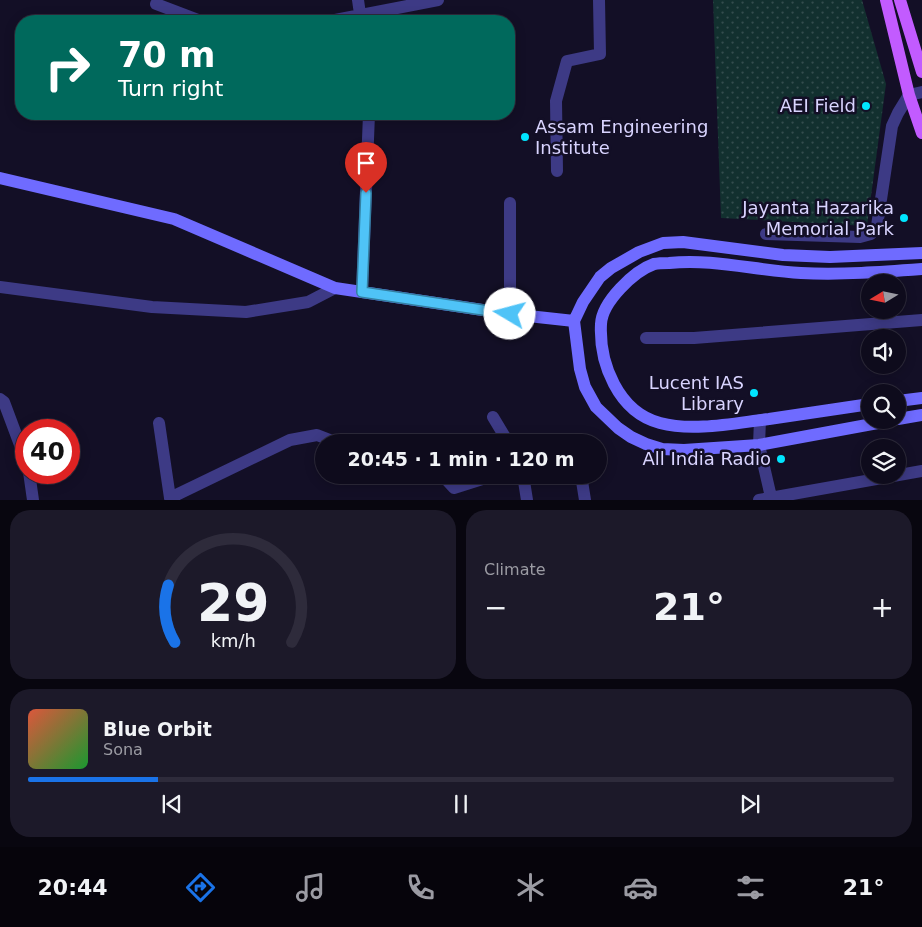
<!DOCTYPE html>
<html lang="en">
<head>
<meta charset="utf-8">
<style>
  :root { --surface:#0e0b1c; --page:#1c1929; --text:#f1f3f6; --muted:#9b9ba3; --line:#2e2b3b; --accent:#1a73e8 }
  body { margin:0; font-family:"DejaVu Sans",sans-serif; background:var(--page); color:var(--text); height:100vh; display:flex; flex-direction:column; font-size:19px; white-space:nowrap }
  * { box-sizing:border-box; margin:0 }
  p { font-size:16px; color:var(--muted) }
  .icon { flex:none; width:28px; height:28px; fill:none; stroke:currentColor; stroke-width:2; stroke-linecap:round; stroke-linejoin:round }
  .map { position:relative; height:500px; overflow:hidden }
  .details { display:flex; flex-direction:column; gap:10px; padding:10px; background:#08060f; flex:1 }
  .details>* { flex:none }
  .guide { position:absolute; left:15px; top:15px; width:500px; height:105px; border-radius:20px; box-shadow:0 2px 12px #0003,0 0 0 1px var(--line); background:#00695c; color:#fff; overflow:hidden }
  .needle { width:32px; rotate:260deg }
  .buttons { position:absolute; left:861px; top:274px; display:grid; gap:10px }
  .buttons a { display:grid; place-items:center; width:45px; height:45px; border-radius:50%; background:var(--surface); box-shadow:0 2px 12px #0003,0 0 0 1px var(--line); font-size:25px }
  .speed { position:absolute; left:15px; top:419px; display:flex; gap:10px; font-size:25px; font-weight:700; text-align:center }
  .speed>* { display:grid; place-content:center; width:65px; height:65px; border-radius:50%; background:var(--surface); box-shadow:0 2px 12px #0003,0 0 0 1px var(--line); line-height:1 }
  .speed .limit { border:8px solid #d22; background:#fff; color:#111 }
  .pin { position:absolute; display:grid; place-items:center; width:42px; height:42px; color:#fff; margin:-51px -21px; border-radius:50% 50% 50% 0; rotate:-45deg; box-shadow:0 0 5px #0007 }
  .pin .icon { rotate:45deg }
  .me { position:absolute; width:55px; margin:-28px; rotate:278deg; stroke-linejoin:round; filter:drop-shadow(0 0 4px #0008) }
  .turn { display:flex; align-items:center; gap:18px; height:105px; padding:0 20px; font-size:22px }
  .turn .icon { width:65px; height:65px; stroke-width:2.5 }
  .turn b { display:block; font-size:35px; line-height:42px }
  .big { font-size:38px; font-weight:700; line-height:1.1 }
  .details .tile { flex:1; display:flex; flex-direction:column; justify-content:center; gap:8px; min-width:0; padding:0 18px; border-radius:20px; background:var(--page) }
  .details .dial { align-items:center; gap:0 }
  .dial svg { height:130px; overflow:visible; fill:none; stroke:var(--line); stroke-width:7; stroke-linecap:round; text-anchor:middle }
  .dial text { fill:var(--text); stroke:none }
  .song { display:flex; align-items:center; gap:15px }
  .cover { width:60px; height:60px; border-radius:8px; background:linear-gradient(135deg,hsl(10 70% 55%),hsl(130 70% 35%)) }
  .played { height:5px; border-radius:2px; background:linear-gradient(90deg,var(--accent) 15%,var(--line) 15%) }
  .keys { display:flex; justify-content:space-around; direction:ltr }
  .heat { display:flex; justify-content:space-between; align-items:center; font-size:28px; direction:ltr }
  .details .tiles { flex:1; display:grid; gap:10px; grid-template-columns:1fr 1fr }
  .tile:last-child { grid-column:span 2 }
  .trip { position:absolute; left:315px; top:434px; width:292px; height:50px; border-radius:25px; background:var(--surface); box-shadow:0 2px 12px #0003,0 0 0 1px var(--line); font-weight:700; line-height:50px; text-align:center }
  .dock { display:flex; height:80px; justify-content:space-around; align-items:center; background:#06040b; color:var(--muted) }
  .dock .icon { width:35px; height:35px }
  .dock .selected { color:var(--accent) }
  .dock b { font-size:22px; color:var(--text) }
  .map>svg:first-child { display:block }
  .park { fill:url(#park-dots) }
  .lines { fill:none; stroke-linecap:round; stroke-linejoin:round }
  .street { stroke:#3d3a85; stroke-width:12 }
  .secondary { stroke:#6f6bff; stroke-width:12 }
  .primary { stroke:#c25bff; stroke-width:12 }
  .route-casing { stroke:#337fa1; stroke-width:12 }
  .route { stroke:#4fc3f7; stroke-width:9 }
  .poi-dot { fill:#00e5ff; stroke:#130f26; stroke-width:2 }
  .labels { text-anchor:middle; stroke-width:5; stroke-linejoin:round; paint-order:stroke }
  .poi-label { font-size:18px; fill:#d9d4ff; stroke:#130f26; text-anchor:end }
</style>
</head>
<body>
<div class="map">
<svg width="922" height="500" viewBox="0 0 922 500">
  <defs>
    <pattern id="park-dots" width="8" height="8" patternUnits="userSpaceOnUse" patternTransform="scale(1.25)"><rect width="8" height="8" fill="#12302f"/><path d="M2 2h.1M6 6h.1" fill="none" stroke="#344d4e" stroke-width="1.8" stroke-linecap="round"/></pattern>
  </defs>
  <rect width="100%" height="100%" fill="#130f26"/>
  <path class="park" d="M 713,0 L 862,0 L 886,84 L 867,226 L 721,218 Z"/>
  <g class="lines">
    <path class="street" d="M 358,0 L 361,21
      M 156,4 L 201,21
      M 330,21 L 438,0
      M 557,171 L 556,101 L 567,61 L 600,54 L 599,0
      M 766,234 L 860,237 L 871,234 L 877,226 L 892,126 L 898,113 L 909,95 L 922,92
      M 0,287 L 152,307 L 246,312 L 308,302 L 335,288
      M 362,292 L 369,114
      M 510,314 L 510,203
      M 646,338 L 694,338 L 922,320
      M 0,399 L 4,402 L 26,461
      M 493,417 L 508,442
      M 760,420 L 759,445 L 771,497
      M 159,423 L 170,498 L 290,440 L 317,435 L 335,442
      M 29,472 L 33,500
      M 372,475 L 379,477 L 384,475
      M 442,475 L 454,488 L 495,475
      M 523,475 L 527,500
      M 581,475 L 585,500
      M 759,500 L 922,471"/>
    <path class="secondary" d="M 0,178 L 174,219 L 335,288 L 510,314 L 574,321
      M 898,401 L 922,398
      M 870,404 C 836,409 803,414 769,419 C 735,423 693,432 660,423 C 618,412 599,363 601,324 C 602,302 634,271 654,264 C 659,263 665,263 669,263 C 713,258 757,271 801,273 C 841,275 882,272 922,269
      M 898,419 L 922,415
      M 894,420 L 759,445 L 684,450 L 662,449 L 646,444 L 631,437 L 618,428 L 596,407 L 585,387 L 580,369 L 574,321 L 583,302 L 600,277 L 611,268 L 639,252 L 663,243 L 683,242 L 783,255 L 830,257 L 922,253"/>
    <path class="primary" d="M 886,0 L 909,95 L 922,133
      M 900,0 L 922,72"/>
  </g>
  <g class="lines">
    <g class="route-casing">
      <path id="route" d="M 366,193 L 362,292 L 510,314"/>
    </g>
    <use href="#route" class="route"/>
  </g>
  <g class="poi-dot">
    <circle cx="866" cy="106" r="5"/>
    <circle cx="525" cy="137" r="5"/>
    <circle cx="904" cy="218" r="5"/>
    <circle cx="754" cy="393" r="5"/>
    <circle cx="781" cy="459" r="5"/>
  </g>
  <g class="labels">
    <g class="poi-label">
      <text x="856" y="112">AEI Field</text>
      <text x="535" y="133" text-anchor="start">Assam Engineering<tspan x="535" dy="21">Institute</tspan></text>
      <text x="894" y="214">Jayanta Hazarika<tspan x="894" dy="21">Memorial Park</tspan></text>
      <text x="744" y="389">Lucent IAS<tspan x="744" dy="21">Library</tspan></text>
      <text x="771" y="465">All India Radio</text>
    </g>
  </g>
</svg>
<div class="buttons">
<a><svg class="needle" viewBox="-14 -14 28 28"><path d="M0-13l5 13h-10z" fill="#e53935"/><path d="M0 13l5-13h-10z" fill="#9b9ba3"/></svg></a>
<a><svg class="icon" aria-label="sound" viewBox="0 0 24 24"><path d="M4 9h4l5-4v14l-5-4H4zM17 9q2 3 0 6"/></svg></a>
<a><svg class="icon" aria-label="search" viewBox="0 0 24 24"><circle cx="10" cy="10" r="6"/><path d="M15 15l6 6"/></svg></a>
<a><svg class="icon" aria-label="layers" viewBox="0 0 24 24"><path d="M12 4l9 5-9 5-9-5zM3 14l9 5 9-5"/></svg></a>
</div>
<div class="speed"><div class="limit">40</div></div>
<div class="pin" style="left:366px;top:193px;background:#d93025"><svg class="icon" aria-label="arrive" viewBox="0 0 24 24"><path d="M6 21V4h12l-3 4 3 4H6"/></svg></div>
<svg class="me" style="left:510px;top:314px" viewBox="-20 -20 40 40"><circle r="19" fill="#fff"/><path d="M0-13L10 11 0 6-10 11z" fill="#4fc3f7"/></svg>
<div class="trip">20:45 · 1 min · 120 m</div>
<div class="guide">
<div class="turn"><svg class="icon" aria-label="right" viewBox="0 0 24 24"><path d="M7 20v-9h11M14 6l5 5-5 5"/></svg><div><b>70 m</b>Turn right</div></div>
</div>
</div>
<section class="details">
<div class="tiles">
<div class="tile dial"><svg viewBox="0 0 100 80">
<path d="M14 69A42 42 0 1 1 86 69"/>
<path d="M14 69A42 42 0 0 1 10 34" stroke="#1a73e8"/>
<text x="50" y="56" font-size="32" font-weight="700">29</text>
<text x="50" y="72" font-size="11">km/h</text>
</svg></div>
<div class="tile"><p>Climate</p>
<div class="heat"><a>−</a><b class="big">21°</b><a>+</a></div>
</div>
<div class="tile">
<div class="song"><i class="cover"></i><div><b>Blue Orbit</b><p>Sona</p></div></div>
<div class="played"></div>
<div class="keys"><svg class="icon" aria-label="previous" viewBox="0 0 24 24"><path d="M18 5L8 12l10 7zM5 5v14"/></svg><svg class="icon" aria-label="pause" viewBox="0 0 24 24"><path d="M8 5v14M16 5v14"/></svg><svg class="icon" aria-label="next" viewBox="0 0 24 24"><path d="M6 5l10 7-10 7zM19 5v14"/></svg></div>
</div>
</div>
</section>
<nav class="dock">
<b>20:44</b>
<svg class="icon selected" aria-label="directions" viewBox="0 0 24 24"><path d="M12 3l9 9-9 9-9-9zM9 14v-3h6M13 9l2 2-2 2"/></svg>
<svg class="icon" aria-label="music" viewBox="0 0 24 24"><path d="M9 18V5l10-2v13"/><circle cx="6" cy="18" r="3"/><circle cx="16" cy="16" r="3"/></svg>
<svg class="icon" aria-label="phone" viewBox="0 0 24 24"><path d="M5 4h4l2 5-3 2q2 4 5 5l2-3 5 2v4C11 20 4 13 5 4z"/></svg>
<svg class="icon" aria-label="climate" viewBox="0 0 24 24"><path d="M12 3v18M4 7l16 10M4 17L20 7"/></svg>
<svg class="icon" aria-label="car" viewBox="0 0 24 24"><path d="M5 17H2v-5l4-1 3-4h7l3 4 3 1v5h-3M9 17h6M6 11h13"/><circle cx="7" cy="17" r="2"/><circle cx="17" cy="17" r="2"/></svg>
<svg class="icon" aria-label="filters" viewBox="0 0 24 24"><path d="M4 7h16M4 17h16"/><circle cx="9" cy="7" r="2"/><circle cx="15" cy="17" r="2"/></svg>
<b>21°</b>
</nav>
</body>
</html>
